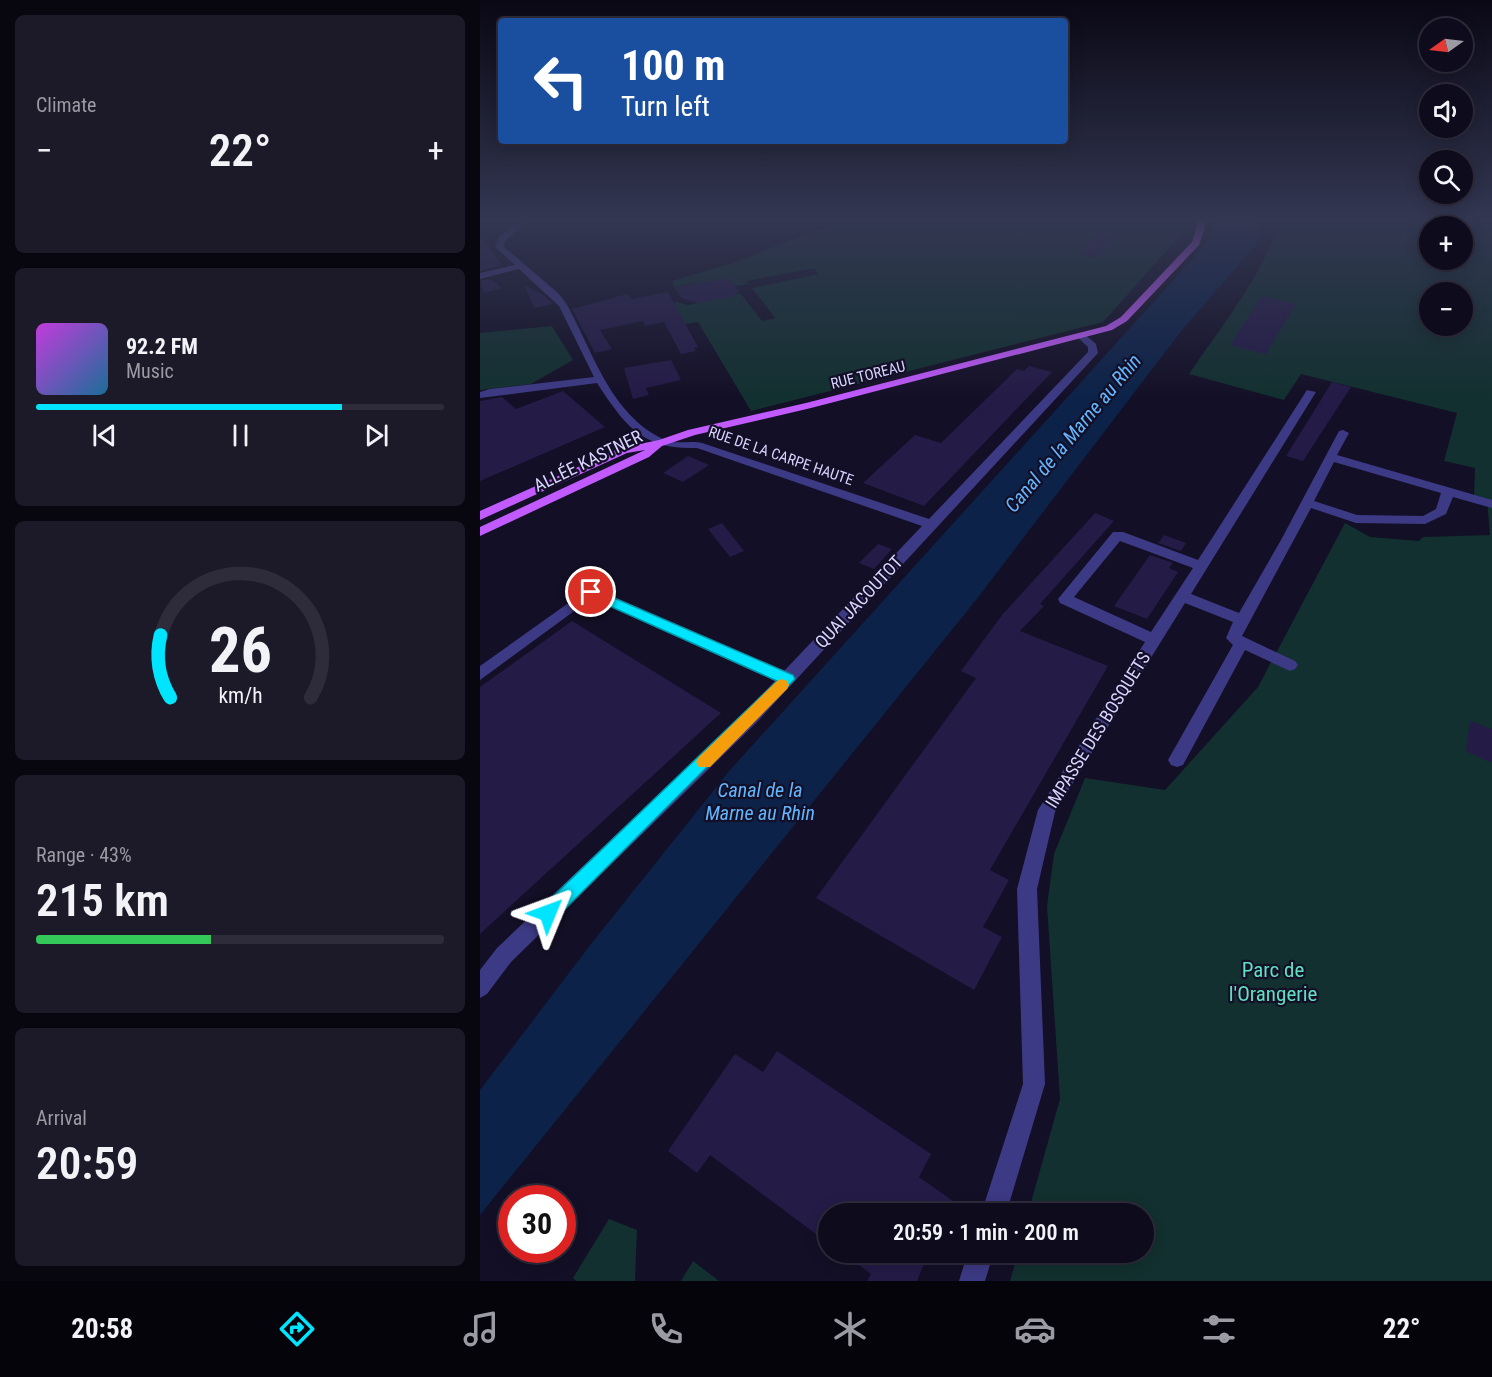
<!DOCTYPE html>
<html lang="en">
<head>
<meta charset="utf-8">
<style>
  :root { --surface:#0e0b1c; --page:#1c1929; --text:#f1f3f6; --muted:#9b9ba3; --line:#2e2b3b; --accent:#00e5ff }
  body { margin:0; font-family:"Roboto Condensed",sans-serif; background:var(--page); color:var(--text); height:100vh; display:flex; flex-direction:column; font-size:22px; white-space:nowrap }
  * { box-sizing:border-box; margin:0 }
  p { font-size:20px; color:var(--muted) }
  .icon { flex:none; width:33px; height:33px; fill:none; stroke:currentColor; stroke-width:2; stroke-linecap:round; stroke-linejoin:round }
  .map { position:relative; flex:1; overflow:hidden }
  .side { display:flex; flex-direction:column; gap:15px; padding:15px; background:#08060f; width:480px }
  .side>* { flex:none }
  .guide { position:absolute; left:18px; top:18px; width:570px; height:126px; border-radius:6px; box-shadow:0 3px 15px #0003,0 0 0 2px var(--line); background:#1a4fa0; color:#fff; overflow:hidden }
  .needle { width:39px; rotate:256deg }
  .tools { position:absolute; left:939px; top:18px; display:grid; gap:12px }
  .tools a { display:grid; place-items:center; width:54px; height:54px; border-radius:50%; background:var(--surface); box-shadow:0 3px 15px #0003,0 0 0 2px var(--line); font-size:30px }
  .speed { position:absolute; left:18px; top:1185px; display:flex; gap:12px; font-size:30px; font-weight:700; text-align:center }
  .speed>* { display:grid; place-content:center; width:78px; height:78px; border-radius:50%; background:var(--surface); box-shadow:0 3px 15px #0003,0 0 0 2px var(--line); line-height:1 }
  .speed .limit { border:9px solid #d22; background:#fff; color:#111 }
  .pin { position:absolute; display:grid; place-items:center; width:51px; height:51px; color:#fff; margin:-26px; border:3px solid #fff; border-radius:50%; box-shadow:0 2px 6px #0007 }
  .me { position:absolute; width:66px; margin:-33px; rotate:46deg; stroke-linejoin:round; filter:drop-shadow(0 0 4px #0008) }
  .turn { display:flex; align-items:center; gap:21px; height:126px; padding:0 24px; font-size:27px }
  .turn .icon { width:78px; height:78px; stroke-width:2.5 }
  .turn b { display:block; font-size:42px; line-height:51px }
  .big { font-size:45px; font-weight:600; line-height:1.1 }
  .side .tile { flex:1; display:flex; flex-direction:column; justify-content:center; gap:9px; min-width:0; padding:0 21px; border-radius:9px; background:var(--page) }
  .side .dial { align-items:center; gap:0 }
  .dial svg { height:156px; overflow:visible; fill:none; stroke:var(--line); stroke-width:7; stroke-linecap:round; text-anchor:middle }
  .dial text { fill:var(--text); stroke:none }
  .song { display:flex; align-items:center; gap:18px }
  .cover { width:72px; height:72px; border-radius:9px; background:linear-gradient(135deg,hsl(290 70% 55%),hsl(200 70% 35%)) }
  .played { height:6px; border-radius:3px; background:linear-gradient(90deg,var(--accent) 75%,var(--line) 75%) }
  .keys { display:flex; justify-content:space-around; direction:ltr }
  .heat { display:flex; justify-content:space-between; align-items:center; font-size:33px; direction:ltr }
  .charge { height:9px; border-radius:4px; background:linear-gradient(90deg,#34c759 43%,var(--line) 0) }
  .trip { position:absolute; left:338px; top:1203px; width:336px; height:60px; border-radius:30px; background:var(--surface); box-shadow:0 3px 15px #0003,0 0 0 2px var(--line); font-weight:600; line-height:60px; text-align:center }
  .menu { display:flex; height:96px; justify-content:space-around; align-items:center; background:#06040b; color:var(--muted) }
  .menu .icon { width:42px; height:42px }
  .menu .on { color:var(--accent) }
  .menu b { font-size:27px; color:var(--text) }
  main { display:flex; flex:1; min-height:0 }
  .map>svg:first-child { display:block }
  .green { fill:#12302f; fill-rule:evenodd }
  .water { fill:#0c2248 }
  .building { fill:#241b47 }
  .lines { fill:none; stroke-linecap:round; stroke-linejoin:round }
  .minor { fill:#3d3a85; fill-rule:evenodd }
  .major { fill:#c25bff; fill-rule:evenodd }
  .route { fill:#00e5ff; stroke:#0095a6; stroke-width:1.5 }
  .slow { fill:#f59e0b }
  .labels { text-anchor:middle; stroke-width:4.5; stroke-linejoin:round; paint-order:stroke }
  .far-street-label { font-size:15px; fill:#d9d4ff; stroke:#130f26 }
  .street-label { font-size:18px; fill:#d9d4ff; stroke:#130f26 }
  .water-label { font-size:20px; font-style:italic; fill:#62b6ff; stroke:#130f26 }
  .near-park-label { font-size:21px; fill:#5fe0c0; stroke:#130f26 }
</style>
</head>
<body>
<main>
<section class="side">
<div class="tile"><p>Climate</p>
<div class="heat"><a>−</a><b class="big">22°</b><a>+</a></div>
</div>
<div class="tile">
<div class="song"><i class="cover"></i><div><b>92.2 FM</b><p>Music</p></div></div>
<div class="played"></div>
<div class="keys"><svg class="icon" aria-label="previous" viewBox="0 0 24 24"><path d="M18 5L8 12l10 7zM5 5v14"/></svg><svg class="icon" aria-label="pause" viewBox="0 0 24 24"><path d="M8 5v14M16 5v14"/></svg><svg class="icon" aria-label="next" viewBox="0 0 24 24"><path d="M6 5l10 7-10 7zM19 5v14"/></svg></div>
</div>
<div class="tile dial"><svg viewBox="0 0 100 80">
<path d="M14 69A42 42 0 1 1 86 69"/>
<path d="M14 69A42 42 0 0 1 9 37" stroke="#00e5ff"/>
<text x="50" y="56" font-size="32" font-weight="700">26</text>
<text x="50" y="72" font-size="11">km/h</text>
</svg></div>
<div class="tile"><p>Range · 43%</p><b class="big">215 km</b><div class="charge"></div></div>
<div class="tile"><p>Arrival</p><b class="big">20:59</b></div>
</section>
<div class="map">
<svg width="1012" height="1281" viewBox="0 0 1012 1281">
  <rect width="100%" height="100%" fill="#130f26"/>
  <path class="green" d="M 360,220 L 705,220 L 708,227 L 623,322 L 271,411 L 218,322 L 205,324 L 183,322 L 175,307 L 197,302 L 208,305 L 260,293 L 282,321 L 295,318 L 272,288 L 339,274 L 334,268 L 267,281 L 268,284 L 220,292 L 215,283 L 194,287 L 192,281 L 256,262 Z
    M 797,220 L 1012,220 L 1012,1281 L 530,1281 L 538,1253 L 663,1252 L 663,1214 L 548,1213 L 580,1099 L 567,906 L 574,854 L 605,778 L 685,790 L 778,687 L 865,523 L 890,537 L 939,541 L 943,537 L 1010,535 L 1007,499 L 994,495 L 995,468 L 964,461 L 977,413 L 821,374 L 804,400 L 709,374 C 735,335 792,264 797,220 ZM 950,226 L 982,226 L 982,260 L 950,260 ZM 950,292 L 982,292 L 982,326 L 950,326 Z
    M 72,326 L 93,360 L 51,384 L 0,390 L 0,333 Z
    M 129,1219 L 157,1230 L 155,1281 L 96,1281 L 93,1278 Z
    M 213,1261 L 239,1281 L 201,1281 Z"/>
  <path class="water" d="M 737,220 L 780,220 L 780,235 L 775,246 L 702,330 L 496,600 L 0,1215 L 0,1090 L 111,944 L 250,770 L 725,245 Z"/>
  <path class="building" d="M 618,233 L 634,236 L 616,258 L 601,256 Z
    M 0,235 L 22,265 L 0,271 Z
    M 250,278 L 259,291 L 250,297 L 218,303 L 201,298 L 194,287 Z
    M 10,279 L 22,288 L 4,293 L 0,281 Z
    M 44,285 L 64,295 L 73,304 L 54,308 Z
    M 188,292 L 218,347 L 214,348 L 216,351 L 201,354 L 184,322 L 165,326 L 163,321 L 120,330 L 132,349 L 115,353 L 92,309 L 147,294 L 152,299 Z
    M 782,296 L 816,304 L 786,354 L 750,345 Z
    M 191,360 L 201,380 L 166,388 L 169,395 L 153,399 L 144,368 Z
    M 549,366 L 572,372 L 444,506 L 383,483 L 435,435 L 461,443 L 537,369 L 544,371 Z
    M 852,382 L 871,387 L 823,461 L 806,456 Z
    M 83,391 L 125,427 L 0,481 L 0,401 L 22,397 L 36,409 Z
    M 208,456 L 229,465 L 203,482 L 183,473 Z
    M 615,513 L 634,521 L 560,604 L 564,606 L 540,631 L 628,666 L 510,870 L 529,880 L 503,927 L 522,937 L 494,990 L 336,898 L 496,678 L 481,671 L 522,615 Z
    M 242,523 L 264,551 L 250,557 L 228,529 Z
    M 684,535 L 706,543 L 701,551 L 678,543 Z
    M 398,544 L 412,549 L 394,569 L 379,563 Z
    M 670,555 L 693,563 L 689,568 L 698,572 L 667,619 L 634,606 Z
    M 92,621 L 241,713 L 0,934 L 0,687 Z
    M 990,721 L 1012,729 L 1012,761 L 1009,762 L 986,751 Z
    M 297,1051 L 451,1154 L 439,1177 L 473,1201 L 467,1214 L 348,1214 L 348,1243 L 230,1155 L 217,1173 L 188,1151 L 255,1054 L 283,1072 Z
    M 362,1252 L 449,1252 L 437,1281 L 387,1281 L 391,1274 Z"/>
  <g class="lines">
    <path class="minor" d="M 41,220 L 50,220 L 26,240 L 23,246 L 78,293 L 86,303 C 113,351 130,415 185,440 C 197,445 210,440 222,443 L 449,519 L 608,352 L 608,347 L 597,337 L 597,333 L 603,333 L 616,344 L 618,353 L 277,722 L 31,962 L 7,994 L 0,998 L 0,970 L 17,948 L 265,712 L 295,681 L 112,598 L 0,680 L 0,666 L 111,587 L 304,671 L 442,526 L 217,448 C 163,450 145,426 117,383 L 0,398 L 0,392 L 10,389 L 114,377 L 79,306 L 39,269 L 0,279 L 0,273 L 35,265 L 15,247 L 19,237 Z
      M 827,390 L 836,392 L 711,594 L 759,613 L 801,540 L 859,431 L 863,430 L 869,433 L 857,455 L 1012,500 L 1012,508 L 973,497 L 966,514 L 945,524 L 876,523 L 831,508 L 762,636 L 815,661 L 818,665 L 815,669 L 810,671 L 765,650 L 703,765 L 697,767 L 691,765 L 688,760 L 753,645 L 746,638 L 753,622 L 705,603 L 575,812 L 557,889 L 565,1084 L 526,1214 L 501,1214 L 543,1084 L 537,889 L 558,810 L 665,642 L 580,603 L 578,599 L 633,532 L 643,532 L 718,560 ZM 854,462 L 961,493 L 956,509 L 943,516 L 877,515 L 834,501 ZM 640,541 L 713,568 L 671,632 L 594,597 Z
      M 488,1252 L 514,1252 L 505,1281 L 479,1281 Z"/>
    <path class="major" d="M 716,220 L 724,220 L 725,227 L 719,245 L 647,321 L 632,330 L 331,408 L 215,435 L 182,446 L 169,457 L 0,536 L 0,527 L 165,450 L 147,453 L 0,520 L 0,511 L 140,448 L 179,440 L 208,430 L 326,403 L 626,326 L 641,317 L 712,242 L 717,227 Z"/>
  </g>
  <linearGradient id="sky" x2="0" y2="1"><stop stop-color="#0a0815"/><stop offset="0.55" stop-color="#333752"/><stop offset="1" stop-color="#333752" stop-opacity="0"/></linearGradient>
  <rect width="1012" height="400" fill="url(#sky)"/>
  <path class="route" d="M 111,588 L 313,675 L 315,679 L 75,919 L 68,922 L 62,919 L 59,913 L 62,907 L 297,681 L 107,596 L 107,589 Z"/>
  <path class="slow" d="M 302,679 L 307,681 L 309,685 L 307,689 L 230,767 L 219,767 L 216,762 L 219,757 L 297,681 Z"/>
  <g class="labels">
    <g class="far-street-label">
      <text transform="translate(388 375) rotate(-14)" y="5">RUE TOREAU</text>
      <text transform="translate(301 456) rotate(19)" y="5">RUE DE LA CARPE HAUTE</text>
    </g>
    <g class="street-label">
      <text transform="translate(108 461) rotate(-26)" y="6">ALLÉE KASTNER</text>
      <text transform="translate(379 602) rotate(-47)" y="6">QUAI JACOUTOT</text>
      <text transform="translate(618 730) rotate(-58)" y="6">IMPASSE DES BOSQUETS</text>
    </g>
    <g class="water-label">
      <text transform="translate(593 433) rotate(-50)" y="7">Canal de la Marne au Rhin</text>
      <text x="280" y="797">Canal de la<tspan x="280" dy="23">Marne au Rhin</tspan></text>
    </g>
    <g class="near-park-label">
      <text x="793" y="977">Parc de<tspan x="793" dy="24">l'Orangerie</tspan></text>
    </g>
  </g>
</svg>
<div class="tools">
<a><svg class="needle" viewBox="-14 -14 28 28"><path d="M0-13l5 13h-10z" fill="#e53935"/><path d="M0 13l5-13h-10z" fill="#9b9ba3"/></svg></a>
<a><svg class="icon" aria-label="sound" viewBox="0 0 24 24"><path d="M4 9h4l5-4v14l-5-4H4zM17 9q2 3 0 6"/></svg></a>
<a><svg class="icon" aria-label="search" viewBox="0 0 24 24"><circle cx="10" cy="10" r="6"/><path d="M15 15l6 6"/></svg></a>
<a>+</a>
<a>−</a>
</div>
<div class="speed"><div class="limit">30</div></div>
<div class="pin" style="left:111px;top:592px;background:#d93025"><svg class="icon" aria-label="arrive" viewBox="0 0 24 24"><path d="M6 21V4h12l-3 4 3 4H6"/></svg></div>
<svg class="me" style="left:68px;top:913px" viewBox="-20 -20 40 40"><path d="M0-17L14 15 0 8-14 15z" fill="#00e5ff" stroke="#fff" stroke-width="4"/></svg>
<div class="trip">20:59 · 1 min · 200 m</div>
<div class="guide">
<div class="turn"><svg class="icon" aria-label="left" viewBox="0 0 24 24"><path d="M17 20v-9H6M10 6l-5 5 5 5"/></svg><div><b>100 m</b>Turn left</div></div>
</div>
</div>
</main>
<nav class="menu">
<b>20:58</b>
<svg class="icon on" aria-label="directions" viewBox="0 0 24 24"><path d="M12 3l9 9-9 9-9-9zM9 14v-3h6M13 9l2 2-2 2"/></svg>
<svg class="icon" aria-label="music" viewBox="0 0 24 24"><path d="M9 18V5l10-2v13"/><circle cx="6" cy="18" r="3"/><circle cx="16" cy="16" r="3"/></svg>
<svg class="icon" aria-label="phone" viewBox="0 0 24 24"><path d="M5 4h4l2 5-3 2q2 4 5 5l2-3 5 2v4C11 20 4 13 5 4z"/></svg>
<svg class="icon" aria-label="climate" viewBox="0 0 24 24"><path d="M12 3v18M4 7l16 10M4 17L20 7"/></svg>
<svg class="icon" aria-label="car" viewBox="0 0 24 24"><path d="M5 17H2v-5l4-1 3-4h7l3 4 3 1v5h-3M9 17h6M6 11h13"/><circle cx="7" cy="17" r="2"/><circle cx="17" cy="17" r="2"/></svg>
<svg class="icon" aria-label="filters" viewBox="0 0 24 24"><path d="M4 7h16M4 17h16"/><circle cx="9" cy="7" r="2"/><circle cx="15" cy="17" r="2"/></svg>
<b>22°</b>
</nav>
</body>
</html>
